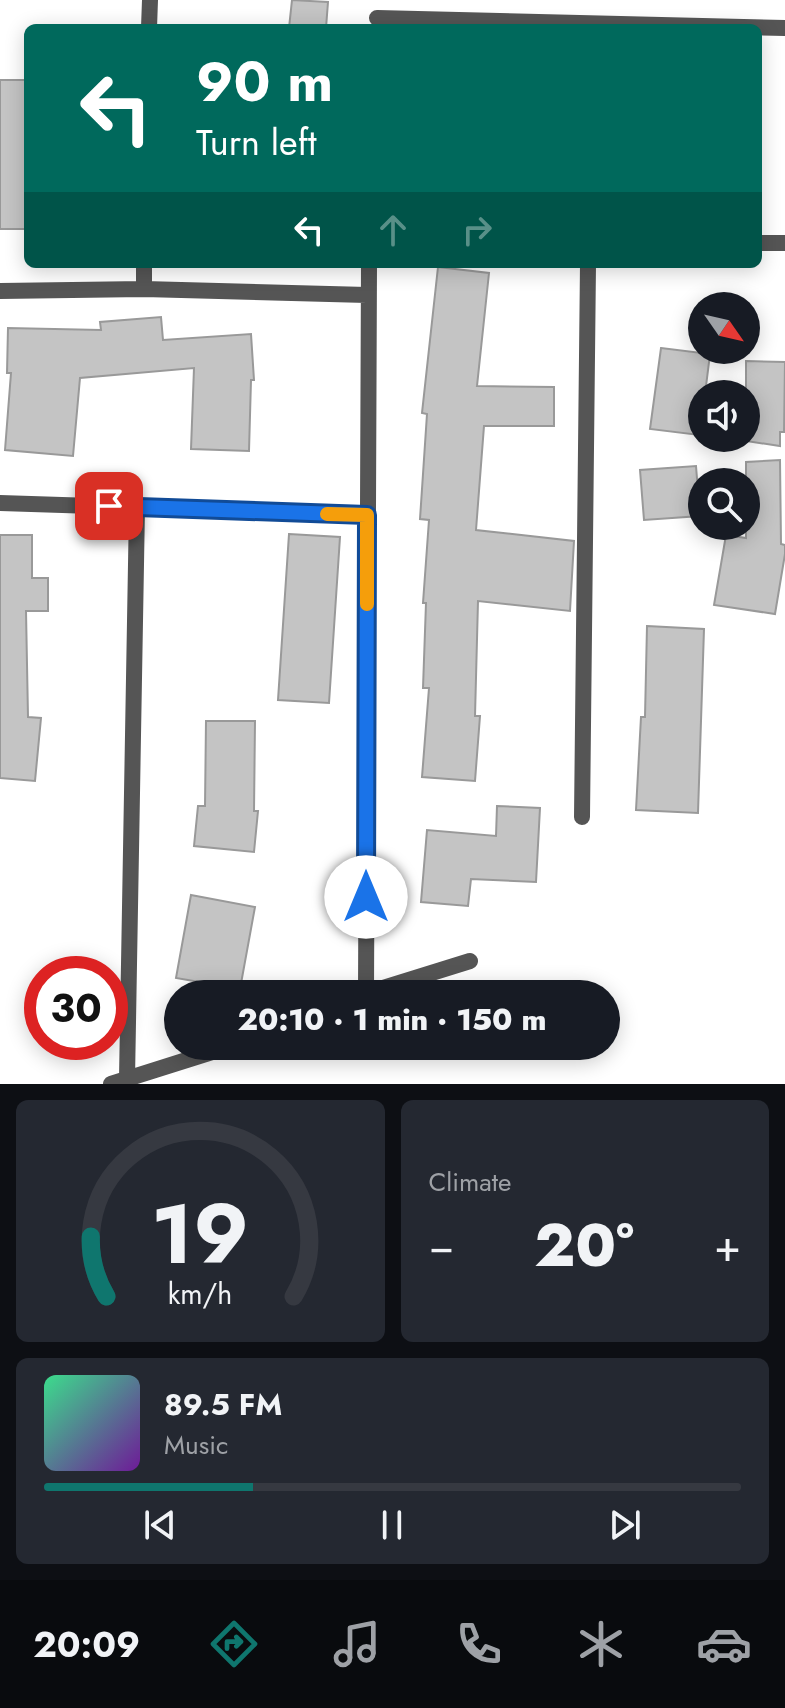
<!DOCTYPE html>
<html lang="en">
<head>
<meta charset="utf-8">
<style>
  :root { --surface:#171b24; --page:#242831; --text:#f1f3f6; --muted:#9ea1a6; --line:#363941; --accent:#0f766e }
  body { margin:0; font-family:Jost,sans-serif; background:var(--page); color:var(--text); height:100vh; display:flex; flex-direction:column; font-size:30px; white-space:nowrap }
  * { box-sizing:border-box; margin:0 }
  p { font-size:26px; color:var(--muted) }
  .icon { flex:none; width:44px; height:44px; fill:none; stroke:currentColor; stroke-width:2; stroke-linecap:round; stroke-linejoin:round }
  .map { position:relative; height:1084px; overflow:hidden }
  .details { display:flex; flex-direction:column; gap:16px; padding:16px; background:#0d0f14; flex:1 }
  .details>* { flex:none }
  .banner { position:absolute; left:24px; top:24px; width:738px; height:244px; border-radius:12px; box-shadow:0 4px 20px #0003; background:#00695c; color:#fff; overflow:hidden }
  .needle { width:52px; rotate:124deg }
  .tools { position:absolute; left:688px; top:292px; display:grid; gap:16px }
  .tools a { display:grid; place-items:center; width:72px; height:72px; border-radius:50%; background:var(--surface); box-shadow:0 4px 20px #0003; font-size:40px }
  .speed { position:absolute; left:24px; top:956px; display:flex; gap:16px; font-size:40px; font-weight:700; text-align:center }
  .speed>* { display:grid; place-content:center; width:104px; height:104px; border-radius:50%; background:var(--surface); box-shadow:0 4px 20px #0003; line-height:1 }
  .speed .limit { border:12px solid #d22; background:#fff; color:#111 }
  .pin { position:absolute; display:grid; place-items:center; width:68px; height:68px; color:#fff; margin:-34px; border-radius:16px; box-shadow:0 4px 12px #0006 }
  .me { position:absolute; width:88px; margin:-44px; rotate:0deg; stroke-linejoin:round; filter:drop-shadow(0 0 6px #0008) }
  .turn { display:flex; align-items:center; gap:28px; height:168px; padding:0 40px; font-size:36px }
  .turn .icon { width:104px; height:104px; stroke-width:2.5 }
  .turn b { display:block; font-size:56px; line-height:68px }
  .lanes { display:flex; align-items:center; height:76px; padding:0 40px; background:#0003; justify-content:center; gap:40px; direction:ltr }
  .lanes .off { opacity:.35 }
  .big { font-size:60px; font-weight:800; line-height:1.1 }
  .details .tile { flex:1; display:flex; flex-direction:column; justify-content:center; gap:12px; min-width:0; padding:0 28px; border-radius:12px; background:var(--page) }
  .details .dial { align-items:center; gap:0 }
  .dial svg { height:208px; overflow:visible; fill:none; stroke:var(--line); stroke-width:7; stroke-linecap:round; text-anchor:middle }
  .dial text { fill:var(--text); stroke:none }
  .song { display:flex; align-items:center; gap:24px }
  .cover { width:96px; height:96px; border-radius:12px; background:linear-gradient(135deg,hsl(150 70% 55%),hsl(280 70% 35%)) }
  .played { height:8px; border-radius:4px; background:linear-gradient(90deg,var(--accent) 30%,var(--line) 30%) }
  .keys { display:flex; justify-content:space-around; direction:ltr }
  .heat { display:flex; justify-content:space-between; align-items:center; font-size:44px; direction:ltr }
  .details .tiles { flex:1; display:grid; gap:16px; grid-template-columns:1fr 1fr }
  .tile:last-child { grid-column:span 2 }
  .trip { position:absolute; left:164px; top:980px; width:456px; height:80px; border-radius:40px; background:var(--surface); box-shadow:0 4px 20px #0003; font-weight:800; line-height:80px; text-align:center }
  .dock { display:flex; height:128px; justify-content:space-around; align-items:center; background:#090b0e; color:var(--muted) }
  .dock .icon { width:56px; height:56px }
  .dock .current { color:var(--accent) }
  .dock b { font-size:36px; color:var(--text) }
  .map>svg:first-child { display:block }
  .building { fill:#c4c4c4; stroke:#999; stroke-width:2 }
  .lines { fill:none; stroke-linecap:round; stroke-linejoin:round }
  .street { stroke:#555; stroke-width:16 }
  .route-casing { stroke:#114b97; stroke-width:20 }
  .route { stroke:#1a73e8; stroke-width:14 }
  .slow { stroke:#f59e0b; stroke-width:14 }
</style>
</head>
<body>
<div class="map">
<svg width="785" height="1084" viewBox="0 0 785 1084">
  <rect width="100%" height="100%" fill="#fff"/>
  <path class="building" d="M 292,0 L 328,2 L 326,28 L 289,28 Z
    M 0,80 L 28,80 L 28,229 L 0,229 Z
    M 438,267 L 489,273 L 477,386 L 554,387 L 554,426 L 484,426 L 476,530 L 574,541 L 570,611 L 478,601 L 475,716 L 480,716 L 475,781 L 422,777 L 429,688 L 423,688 L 426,603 L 423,603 L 429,520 L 420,519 L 427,414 L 422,413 Z
    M 161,317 L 163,340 L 251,334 L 254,380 L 251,380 L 249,451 L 191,449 L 194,368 L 80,378 L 73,456 L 5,450 L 11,373 L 7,373 L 8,328 L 101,330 L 100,322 Z
    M 661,348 L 710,354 L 705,394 L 702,394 L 699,435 L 650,429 Z
    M 746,361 L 785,362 L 784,432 L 780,432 L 780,446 L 746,441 Z
    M 780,460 L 781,544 L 785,545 L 785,554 L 775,614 L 714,605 L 726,535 L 746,538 L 746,462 Z
    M 696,466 L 700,516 L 644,520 L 640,470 Z
    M 289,534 L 340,537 L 329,703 L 278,700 Z
    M 0,535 L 32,535 L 32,578 L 48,578 L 48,611 L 26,611 L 28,717 L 41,718 L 35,781 L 0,778 Z
    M 647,626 L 704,629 L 698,813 L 636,810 L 641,717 L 645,717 Z
    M 206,721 L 255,721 L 254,811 L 258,811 L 254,852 L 194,846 L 198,806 L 205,806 Z
    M 497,806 L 540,808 L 536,882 L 471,879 L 468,906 L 421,902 L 427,830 L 496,836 Z
    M 191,895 L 255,907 L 240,989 L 176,978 Z"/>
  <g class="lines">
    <path class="street" d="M 377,18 L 785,28
      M 149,28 L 150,0
      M 758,243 L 785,243
      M 144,289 L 144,264
      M 0,291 L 144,289 L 367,295
      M 0,503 L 367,515
      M 582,817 L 588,264
      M 366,993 L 369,264
      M 364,994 L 470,961
      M 127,1079 L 137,507
      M 111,1084 L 231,1046"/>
  </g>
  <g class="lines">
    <g class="route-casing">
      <path id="route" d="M 109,506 L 367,515 L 366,897"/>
    </g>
    <use href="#route" class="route"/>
    <path class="slow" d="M 327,514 L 367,515 L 367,604"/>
  </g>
</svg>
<div class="tools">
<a><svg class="needle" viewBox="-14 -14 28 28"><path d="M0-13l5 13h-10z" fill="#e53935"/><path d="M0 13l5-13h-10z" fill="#9ea1a6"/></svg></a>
<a><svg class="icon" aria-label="sound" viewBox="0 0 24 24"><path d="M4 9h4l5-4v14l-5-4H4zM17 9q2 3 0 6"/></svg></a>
<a><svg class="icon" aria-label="search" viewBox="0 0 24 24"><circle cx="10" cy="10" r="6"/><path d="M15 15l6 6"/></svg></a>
</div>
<div class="speed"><div class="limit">30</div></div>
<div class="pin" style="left:109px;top:506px;background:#d93025"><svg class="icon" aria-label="arrive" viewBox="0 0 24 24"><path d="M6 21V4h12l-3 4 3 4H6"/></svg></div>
<svg class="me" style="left:366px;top:897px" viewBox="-20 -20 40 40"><circle r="19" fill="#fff"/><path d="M0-13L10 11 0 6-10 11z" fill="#1a73e8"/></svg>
<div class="trip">20:10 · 1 min · 150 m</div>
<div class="banner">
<div class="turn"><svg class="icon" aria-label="left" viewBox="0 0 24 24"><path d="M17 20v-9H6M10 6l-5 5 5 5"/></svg><div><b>90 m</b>Turn left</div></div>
<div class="lanes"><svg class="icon" aria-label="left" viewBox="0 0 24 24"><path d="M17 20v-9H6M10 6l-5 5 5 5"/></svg><svg class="icon off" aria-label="ahead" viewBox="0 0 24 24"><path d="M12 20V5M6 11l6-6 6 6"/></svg><svg class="icon off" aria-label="right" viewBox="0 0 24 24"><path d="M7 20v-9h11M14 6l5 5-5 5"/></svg></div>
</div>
</div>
<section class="details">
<div class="tiles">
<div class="tile dial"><svg viewBox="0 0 100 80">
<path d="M14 69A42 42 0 1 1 86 69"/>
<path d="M14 69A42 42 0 0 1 8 46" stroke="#0f766e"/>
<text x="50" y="56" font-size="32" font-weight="700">19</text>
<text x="50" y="72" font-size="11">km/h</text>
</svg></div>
<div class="tile"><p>Climate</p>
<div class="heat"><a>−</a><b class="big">20°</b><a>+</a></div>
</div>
<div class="tile">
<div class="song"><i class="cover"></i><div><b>89.5 FM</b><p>Music</p></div></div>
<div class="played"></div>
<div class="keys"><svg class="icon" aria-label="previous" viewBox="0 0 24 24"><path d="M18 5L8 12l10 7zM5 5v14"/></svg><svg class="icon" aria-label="pause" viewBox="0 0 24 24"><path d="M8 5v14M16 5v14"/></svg><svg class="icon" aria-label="next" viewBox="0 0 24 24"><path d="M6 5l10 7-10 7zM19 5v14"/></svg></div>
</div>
</div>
</section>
<nav class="dock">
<b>20:09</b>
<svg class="icon current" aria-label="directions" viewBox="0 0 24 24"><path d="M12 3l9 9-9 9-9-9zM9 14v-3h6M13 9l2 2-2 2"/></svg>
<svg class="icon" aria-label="music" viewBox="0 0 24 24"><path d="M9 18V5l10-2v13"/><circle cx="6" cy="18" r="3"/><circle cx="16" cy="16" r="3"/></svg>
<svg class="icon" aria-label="phone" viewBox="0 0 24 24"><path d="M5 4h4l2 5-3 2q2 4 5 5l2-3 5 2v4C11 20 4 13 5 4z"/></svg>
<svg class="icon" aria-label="climate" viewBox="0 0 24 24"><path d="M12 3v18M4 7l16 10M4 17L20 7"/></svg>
<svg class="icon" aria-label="car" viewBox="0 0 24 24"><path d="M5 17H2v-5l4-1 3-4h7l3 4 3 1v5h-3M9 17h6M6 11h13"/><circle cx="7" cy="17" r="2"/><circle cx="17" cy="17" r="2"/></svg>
</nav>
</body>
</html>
